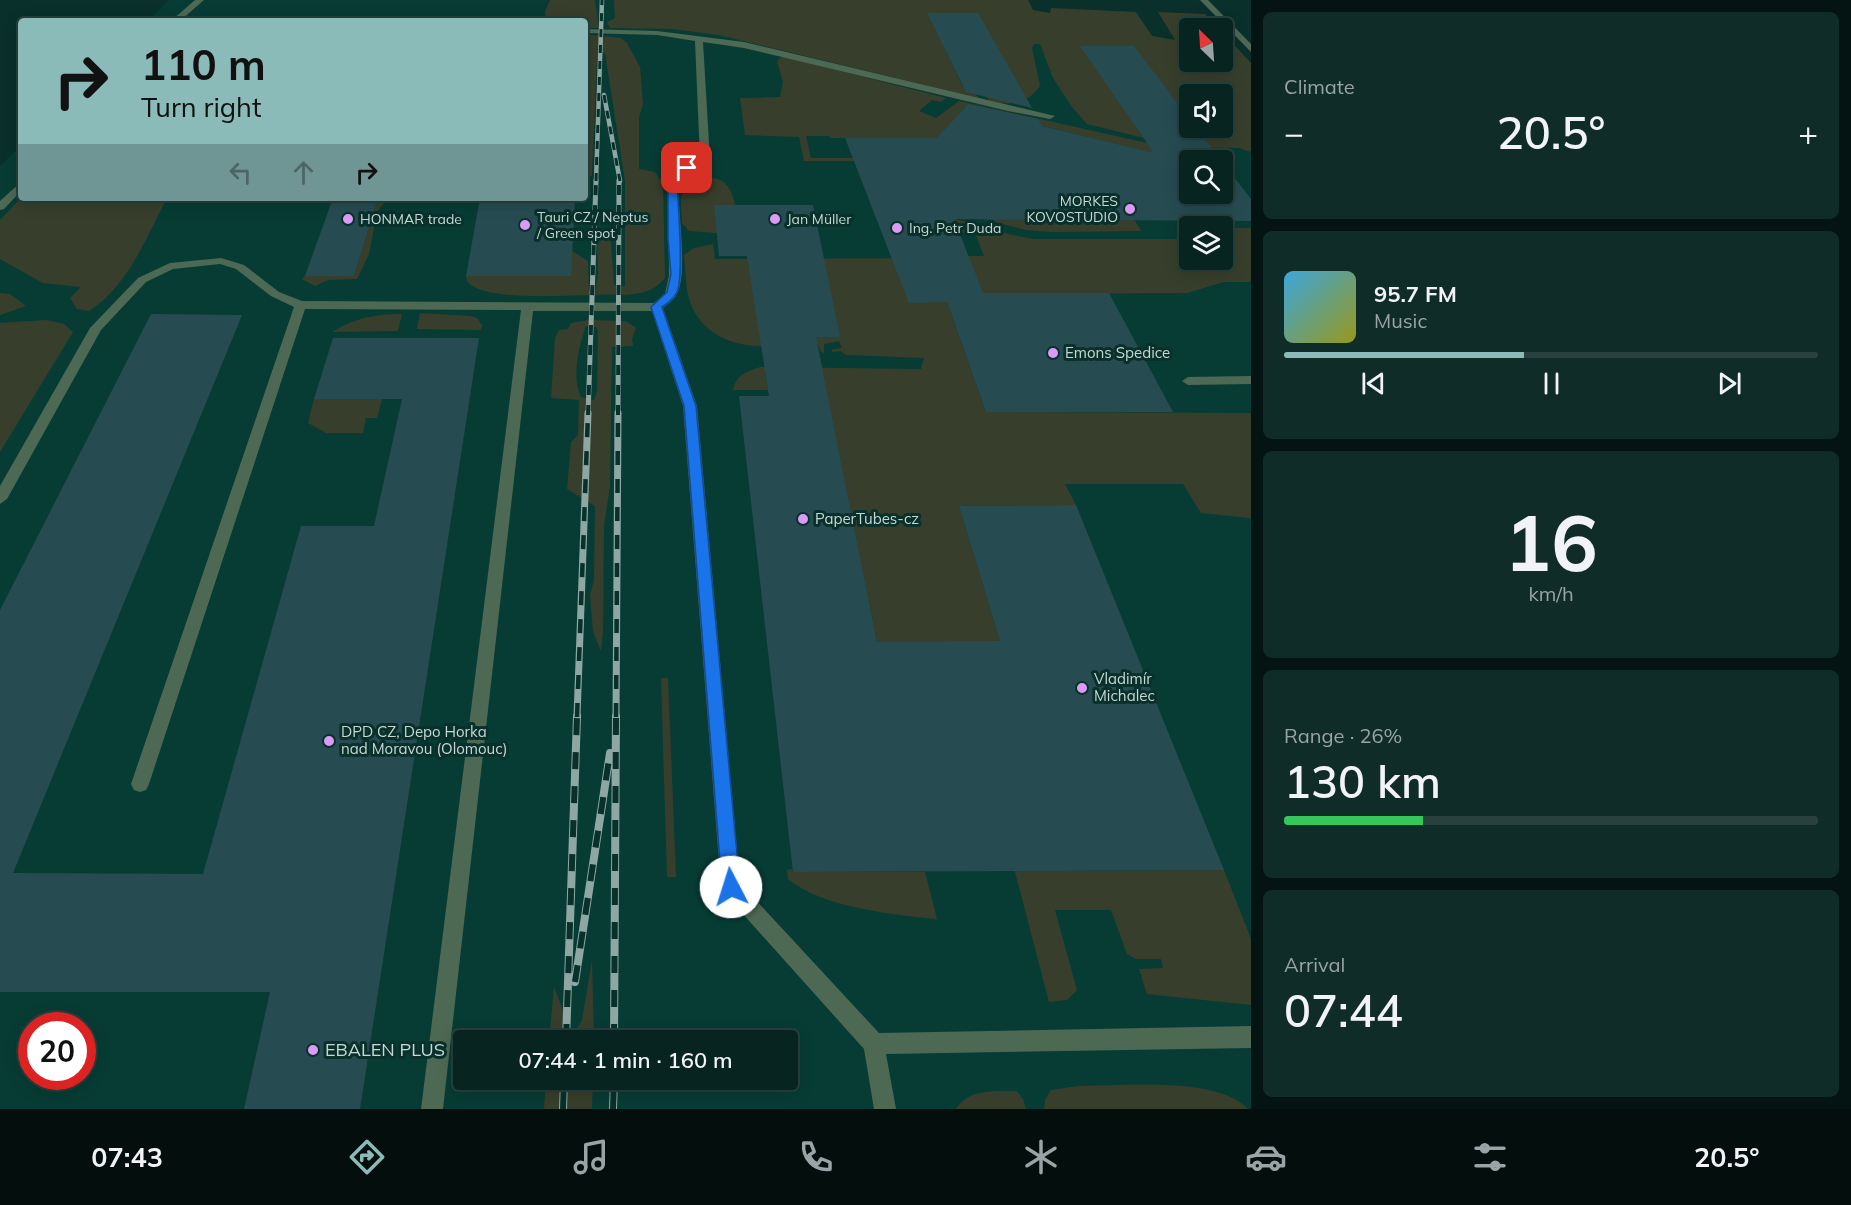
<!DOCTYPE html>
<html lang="en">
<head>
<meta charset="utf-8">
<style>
  :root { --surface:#072420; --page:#102c29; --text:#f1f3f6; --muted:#98a4a5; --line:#28413e; --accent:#8bbbb9 }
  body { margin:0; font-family:Mulish,sans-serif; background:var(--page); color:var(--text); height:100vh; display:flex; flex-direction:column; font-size:22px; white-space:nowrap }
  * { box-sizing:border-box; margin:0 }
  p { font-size:20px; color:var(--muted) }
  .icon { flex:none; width:33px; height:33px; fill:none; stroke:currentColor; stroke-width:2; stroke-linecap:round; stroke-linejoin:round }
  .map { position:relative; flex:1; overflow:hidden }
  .sheet { display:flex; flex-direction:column; gap:12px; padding:12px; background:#041412; width:600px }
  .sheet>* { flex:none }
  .banner { position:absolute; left:18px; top:18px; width:570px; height:183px; border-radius:6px; box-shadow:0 3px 15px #0003,0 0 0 2px var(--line); background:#8bbbb9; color:#111; overflow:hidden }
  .needle { width:39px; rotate:335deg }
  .fabs { position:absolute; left:1179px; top:18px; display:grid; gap:12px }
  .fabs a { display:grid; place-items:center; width:54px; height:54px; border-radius:6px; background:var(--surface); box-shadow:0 3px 15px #0003,0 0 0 2px var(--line); font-size:30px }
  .speed { position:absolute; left:18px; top:1012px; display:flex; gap:12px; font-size:30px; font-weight:700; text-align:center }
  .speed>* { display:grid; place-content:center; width:78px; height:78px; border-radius:50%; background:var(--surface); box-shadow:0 3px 15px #0003,0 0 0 2px var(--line); line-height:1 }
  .speed .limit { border:9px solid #d22; background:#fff; color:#111 }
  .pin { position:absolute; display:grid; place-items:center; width:51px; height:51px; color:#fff; margin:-26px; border-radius:12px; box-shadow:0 3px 9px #0006 }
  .me { position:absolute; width:66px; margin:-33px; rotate:355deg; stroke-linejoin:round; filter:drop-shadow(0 0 4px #0008) }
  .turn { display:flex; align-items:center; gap:21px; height:126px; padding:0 24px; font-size:27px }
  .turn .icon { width:78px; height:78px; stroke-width:2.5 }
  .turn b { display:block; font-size:42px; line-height:51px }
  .lanes { display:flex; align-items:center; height:57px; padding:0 24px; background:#0003; justify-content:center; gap:30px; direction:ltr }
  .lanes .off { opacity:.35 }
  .big { font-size:45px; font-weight:600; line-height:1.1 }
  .sheet .tile { flex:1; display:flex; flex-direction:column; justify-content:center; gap:9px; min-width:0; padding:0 21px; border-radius:9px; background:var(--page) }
  .sheet .dial { align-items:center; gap:0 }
  .dial b { font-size:78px; line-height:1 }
  .song { display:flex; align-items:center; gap:18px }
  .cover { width:72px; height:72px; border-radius:9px; background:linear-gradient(135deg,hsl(200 70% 55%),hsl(60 70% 35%)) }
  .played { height:6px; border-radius:3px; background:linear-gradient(90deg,var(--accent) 45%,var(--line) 45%) }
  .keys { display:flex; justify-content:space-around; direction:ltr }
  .heat { display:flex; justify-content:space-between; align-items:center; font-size:33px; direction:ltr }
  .charge { height:9px; border-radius:4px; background:linear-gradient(90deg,#34c759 26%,var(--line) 0) }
  .trip { position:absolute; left:453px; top:1030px; width:345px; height:60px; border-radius:6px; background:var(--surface); box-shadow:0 3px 15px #0003,0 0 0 2px var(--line); font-weight:600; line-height:60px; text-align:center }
  .tabs { display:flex; height:96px; justify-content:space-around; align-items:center; background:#030e0d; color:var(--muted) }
  .tabs .icon { width:42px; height:42px }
  .tabs .current { color:var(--accent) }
  .tabs b { font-size:27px; color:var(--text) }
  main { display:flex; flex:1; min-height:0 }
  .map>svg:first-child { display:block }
  .built { fill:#073c35; fill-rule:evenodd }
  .green { fill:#373f2c; fill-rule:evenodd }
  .building { fill:#264c52 }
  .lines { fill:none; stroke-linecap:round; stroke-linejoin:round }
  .service { fill:#4d6954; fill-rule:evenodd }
  .tertiary { fill:#4d6954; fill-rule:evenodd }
  .rail-far3-casing { stroke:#8ea7a3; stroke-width:4.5 }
  .rail-far2-casing { stroke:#8ea7a3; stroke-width:5 }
  .rail-far1-casing { stroke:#8ea7a3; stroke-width:7 }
  .rail-casing { stroke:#8ea7a3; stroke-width:8 }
  .rail-far3 { stroke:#09302a; stroke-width:3; stroke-dasharray:8; stroke-linecap:butt }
  .rail-far2 { stroke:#09302a; stroke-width:4; stroke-dasharray:10; stroke-linecap:butt }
  .rail-far1 { stroke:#09302a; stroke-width:4.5; stroke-dasharray:14; stroke-linecap:butt }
  .rail { stroke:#09302a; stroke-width:6; stroke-dasharray:17; stroke-linecap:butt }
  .route { fill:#1a73e8; stroke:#114b97; stroke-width:1.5 }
  .poi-dot { fill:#db9af6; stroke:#09302a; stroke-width:2 }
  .labels { text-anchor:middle; stroke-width:6; stroke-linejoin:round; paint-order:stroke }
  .far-poi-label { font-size:14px; fill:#c4d8d4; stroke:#09302a; text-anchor:start }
  .poi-label { font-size:15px; fill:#c4d8d4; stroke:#09302a; text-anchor:start }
  .near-poi-label { font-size:18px; fill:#c4d8d4; stroke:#09302a; text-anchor:start }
</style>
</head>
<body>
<main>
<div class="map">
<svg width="1251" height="1109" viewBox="0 0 1251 1109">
  <rect width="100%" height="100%" fill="#09302a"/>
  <path class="built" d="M 169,0 L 980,0 L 1189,43 L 1190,62 L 1251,102 L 1251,1109 L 0,1109 L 0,166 L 21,146 L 21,198 L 585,198 L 585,21 L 148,21 ZM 1190,94 L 1222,94 L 1222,128 L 1190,128 ZM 1190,160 L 1222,160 L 1222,194 L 1190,194 ZM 1190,226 L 1222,226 L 1222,260 L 1190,260 ZM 32,1026 L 82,1026 L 82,1077 L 32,1077 ZM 464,1041 L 788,1041 L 788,1080 L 464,1080 Z"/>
  <path class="green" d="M 550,0 L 595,0 L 599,28 L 585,28 L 585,21 L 546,19 L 545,12 Z
    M 614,0 L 1028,0 L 1033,10 L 1050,13 L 1051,8 L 1136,12 L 1152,36 L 1175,40 L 1158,12 L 1205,14 L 1218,28 L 1190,28 L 1190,62 L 1222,62 L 1223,33 L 1251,63 L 1251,152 L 1239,148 L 1181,147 L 1087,124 L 1072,107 L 1053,78 L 1040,44 L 1034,44 L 1032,48 L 1040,86 C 1028,104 1009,107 989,100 L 928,13 L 963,87 L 969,88 L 979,98 L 719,35 L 672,29 L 610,28 L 607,22 L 615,18 ZM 1190,94 L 1222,94 L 1222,128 L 1190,128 Z
    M 585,34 L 621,38 L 627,43 L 640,67 L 643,104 L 639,117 L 639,169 L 655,172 L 663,183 L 665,278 C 653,292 643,293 625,295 C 601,292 466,307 466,276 L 570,276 L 572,251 L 588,261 L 589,291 L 595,292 L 598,274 L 597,237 L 607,234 L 611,243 L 614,284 L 617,287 L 625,286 L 625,181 L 605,53 L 599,54 L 597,59 L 592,176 L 585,174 Z
    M 782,56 L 946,98 L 941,102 L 932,100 L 919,111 L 936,118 L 959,101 L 1161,146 L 1181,160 L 965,107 L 950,125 L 987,138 L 830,138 L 829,136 L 806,136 L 811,158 L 855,158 L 857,161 L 804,161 L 799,137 L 745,135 L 740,98 L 780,97 L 783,82 L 777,61 Z
    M 701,177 C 723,176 731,185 735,205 L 715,205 L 717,233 L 689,231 L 682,223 C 681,198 676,190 701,177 Z
    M 21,198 L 167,198 C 146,238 128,286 89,311 L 77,309 L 70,298 L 81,287 L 43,283 L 0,259 L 0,220 Z
    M 378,198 L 385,198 L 384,203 L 377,212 L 369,254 L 357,279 L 328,280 L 315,286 L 302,279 L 305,276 L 354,276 Z
    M 965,214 L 1134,219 L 1141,231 L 1052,232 L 1026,230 Z
    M 945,216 L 999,232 L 1033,239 L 1181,239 L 1179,234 L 1189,234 L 1190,260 L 1222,260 L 1223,228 L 1251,228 L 1251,282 L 1224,282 L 1187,293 L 944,294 L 986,412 L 1251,413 L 1251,518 L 1201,513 L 1183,484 L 1065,484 L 1076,505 L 959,506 L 1070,871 L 1224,870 L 1251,939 L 1251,1005 L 1147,994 L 1139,969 L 1163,968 L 1161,959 L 1136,959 L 1127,954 L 1111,910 L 1055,910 L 1077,990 L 1067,1000 L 1049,1002 L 955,642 L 877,642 L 823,373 L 765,372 L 768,390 L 733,390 C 735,376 749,370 761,367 L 921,369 L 924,358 L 846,355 L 841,351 L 831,352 L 833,349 L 842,348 L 839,341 L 824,344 L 824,353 L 821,352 L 817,343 L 764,340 L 761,346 C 731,346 701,333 690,302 C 685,288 686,270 684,255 L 694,248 L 713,244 L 715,259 L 968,258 L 968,256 L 984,256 L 975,233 L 959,233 Z
    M 0,293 L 10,294 L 26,306 L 0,315 Z
    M 420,313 L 471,316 L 477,318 L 482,325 L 481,330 L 417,329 Z
    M 402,314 L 398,331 L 332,332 C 354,318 376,314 402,314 Z
    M 46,320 L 64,324 L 73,332 L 0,452 L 0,323 Z
    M 589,320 L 626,321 L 636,328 L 632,339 L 633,346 L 612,347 L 610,486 L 604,526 L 603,631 L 601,651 L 593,631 L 590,595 L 594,580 L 595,506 L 567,489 L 571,442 L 578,435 L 579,400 L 551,398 L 555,338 L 559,330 L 568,329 L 571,323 ZM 586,326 L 596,327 L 598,331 L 597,392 L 594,400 L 581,397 C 571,377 579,346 586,326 Z
    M 314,399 L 382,399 L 377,418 L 366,418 L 363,433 L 326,433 L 308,423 Z
    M 661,678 L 668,678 L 676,877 L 667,877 Z
    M 792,869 L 793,872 L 925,872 L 937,919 C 893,915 821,907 788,879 L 787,870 Z
    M 592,960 L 594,1041 L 549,1041 L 554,987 L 573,1036 L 582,1020 Z
    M 546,1080 L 593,1080 L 592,1109 L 544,1109 Z
    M 1078,1086 C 1120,1086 1218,1076 1248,1109 L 1044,1109 L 1045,1100 L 1051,1090 Z
    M 995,1091 L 1017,1091 L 1023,1099 L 1026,1109 L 956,1109 C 966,1094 978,1093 995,1091 Z"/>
  <path class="building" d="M 927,13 L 978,13 L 1032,108 L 966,92 Z
    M 1080,46 L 1134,46 L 1190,120 L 1190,128 L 1196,128 L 1221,160 L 1190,160 L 1190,194 L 1222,194 L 1222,162 L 1251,199 L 1251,221 L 954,219 L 983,293 L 1109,293 L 1173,412 L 986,412 L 947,302 L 909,303 L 845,138 L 937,138 L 968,104 L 1038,119 L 1042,126 L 1154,153 Z
    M 333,198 L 378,198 L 354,276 L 305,276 Z
    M 480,198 L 575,198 L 571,276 L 466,276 Z
    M 714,205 L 813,205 L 840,337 L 816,337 L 877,642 L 1000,641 L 959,506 L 1076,505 L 1224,870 L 793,872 L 739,396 L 769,396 L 747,256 L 719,256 Z
    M 151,314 L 242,315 L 13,873 L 203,874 L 301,526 L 374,526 L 402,399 L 314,399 L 333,338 L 479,338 L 360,1109 L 244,1109 L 270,992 L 0,992 L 0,610 Z"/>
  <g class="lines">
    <path class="service" d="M 195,0 L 204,0 L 180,21 L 171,21 Z
      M 585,29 L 657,31 L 744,42 L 1055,116 L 1050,119 L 1008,111 L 744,48 L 703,42 L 710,160 L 690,172 L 678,184 C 678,210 688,273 677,294 C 674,300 668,304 663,308 L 697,406 L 740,883 L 879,1033 L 1251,1026 L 1251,1048 L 886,1054 L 896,1109 L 874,1109 L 864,1049 L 724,893 L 721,887 L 683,406 L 652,311 L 533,311 L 443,1109 L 421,1109 L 521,310 L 305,309 L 149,784 L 146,790 L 140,792 L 134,790 L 131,784 L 294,307 L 271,296 L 236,269 L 220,264 L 173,269 L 146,282 L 101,330 L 7,499 L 0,504 L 0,486 L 90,328 L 138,278 L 170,263 L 221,258 L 244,265 L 279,292 L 302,301 L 654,303 L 665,294 L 669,275 L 668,184 L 679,170 L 700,159 L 695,41 L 657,35 L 585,33 Z
      M 21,182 L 21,191 L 4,209 L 0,210 L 0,201 Z
      M 1251,376 L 1251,384 L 1188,385 L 1182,381 L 1188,377 Z"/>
    <path class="tertiary" d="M 1200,0 L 1208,0 L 1251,44 L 1251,52 Z"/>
    <g class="rail-far3-casing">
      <path id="rail-far3" d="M 604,95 L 620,181
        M 596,181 L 602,0"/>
    </g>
    <g class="rail-far2-casing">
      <path id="rail-far2" d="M 588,415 L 596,180
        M 618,415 L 619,180"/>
    </g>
    <g class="rail-far1-casing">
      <path id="rail-far1" d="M 577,717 L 588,413
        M 616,717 L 618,413"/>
    </g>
    <g class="rail-casing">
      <path id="rail" d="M 575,982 L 610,753
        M 566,1041 L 577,716
        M 614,1041 L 616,716
        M 563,1109 L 564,1080
        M 613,1109 L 614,1080"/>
    </g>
    <use href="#rail-far3" class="rail-far3"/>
    <use href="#rail-far2" class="rail-far2"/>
    <use href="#rail-far1" class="rail-far1"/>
    <use href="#rail" class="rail"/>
  </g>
  <path class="route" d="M 684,166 L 692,168 L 677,184 C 678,204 685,282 676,294 C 673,299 667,304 662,307 L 696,406 L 740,887 L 737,893 L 731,896 L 725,893 L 722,887 L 684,406 L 651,307 L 667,292 L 671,274 L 668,239 L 668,184 L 673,175 Z"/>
  <g class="poi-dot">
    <circle cx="1130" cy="209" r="6"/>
    <circle cx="348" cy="219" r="6"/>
    <circle cx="775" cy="219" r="6"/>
    <circle cx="525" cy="225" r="6"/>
    <circle cx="897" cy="228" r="6"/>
    <circle cx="1053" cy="353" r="6"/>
    <circle cx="803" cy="519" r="6"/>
    <circle cx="1082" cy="688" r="6"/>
    <circle cx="329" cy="741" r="6"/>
    <circle cx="313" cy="1050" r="6"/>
  </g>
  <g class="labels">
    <g class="far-poi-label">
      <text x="1118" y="206" text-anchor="end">MORKES<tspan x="1118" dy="16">KOVOSTUDIO</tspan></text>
      <text x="537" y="222">Tauri CZ / Neptus<tspan x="537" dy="16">/ Green spot</tspan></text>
      <text x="360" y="224">HONMAR trade</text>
      <text x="787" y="224">Jan Müller</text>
      <text x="909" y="233">Ing. Petr Duda</text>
    </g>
    <g class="poi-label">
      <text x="1065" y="358">Emons Spedice</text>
      <text x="815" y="524">PaperTubes-cz</text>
      <text x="1094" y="684">Vladimír<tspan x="1094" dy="17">Michalec</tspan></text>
      <text x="341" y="737">DPD CZ, Depo Horka<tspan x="341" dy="17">nad Moravou (Olomouc)</tspan></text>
    </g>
    <g class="near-poi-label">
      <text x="325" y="1056">EBALEN PLUS</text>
    </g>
  </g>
</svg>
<div class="fabs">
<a><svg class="needle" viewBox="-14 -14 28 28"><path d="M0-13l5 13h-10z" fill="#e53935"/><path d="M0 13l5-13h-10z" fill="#98a4a5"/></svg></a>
<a><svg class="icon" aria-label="sound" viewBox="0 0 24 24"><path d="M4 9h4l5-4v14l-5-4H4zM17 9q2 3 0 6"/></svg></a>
<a><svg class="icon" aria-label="search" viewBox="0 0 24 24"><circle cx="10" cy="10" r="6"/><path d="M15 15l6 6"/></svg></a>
<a><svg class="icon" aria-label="layers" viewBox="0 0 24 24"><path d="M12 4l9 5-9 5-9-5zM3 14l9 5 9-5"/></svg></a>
</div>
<div class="speed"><div class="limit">20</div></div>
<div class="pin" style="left:687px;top:168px;background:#d93025"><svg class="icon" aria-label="arrive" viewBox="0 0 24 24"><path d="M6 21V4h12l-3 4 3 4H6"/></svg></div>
<svg class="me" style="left:731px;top:887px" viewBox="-20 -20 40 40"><circle r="19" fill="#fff"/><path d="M0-13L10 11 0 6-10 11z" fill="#1a73e8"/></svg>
<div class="trip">07:44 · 1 min · 160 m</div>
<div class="banner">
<div class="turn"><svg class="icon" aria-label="right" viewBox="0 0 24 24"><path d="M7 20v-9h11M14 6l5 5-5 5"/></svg><div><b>110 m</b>Turn right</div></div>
<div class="lanes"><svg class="icon off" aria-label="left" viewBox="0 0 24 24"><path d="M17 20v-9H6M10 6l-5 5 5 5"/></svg><svg class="icon off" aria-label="ahead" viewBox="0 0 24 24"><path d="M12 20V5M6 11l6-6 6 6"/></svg><svg class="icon" aria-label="right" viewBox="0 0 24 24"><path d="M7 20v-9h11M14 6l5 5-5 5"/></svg></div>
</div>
</div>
<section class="sheet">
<div class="tile"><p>Climate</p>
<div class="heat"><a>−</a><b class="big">20.5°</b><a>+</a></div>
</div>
<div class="tile">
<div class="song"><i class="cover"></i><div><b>95.7 FM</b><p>Music</p></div></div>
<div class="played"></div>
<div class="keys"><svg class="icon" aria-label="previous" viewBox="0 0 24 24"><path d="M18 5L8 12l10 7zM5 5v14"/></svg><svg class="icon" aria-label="pause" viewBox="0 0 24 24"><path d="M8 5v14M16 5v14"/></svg><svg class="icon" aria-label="next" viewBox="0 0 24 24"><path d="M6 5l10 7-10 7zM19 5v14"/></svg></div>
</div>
<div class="tile dial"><b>16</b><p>km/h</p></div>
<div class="tile"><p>Range · 26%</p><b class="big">130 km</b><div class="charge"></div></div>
<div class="tile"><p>Arrival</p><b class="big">07:44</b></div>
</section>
</main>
<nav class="tabs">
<b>07:43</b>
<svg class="icon current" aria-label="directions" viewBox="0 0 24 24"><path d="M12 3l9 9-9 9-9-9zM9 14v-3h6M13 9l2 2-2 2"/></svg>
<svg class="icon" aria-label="music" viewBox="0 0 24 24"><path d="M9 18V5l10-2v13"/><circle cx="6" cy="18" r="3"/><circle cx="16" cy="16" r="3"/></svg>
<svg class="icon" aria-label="phone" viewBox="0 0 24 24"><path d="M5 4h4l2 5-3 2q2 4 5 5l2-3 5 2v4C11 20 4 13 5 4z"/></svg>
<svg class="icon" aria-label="climate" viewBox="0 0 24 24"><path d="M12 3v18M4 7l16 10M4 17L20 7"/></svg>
<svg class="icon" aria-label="car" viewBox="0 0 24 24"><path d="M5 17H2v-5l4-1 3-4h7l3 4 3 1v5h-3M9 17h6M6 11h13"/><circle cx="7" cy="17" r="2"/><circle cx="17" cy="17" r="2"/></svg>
<svg class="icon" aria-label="filters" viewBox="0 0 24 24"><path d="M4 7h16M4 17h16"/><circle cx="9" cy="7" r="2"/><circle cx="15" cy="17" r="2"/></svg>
<b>20.5°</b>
</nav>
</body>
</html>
